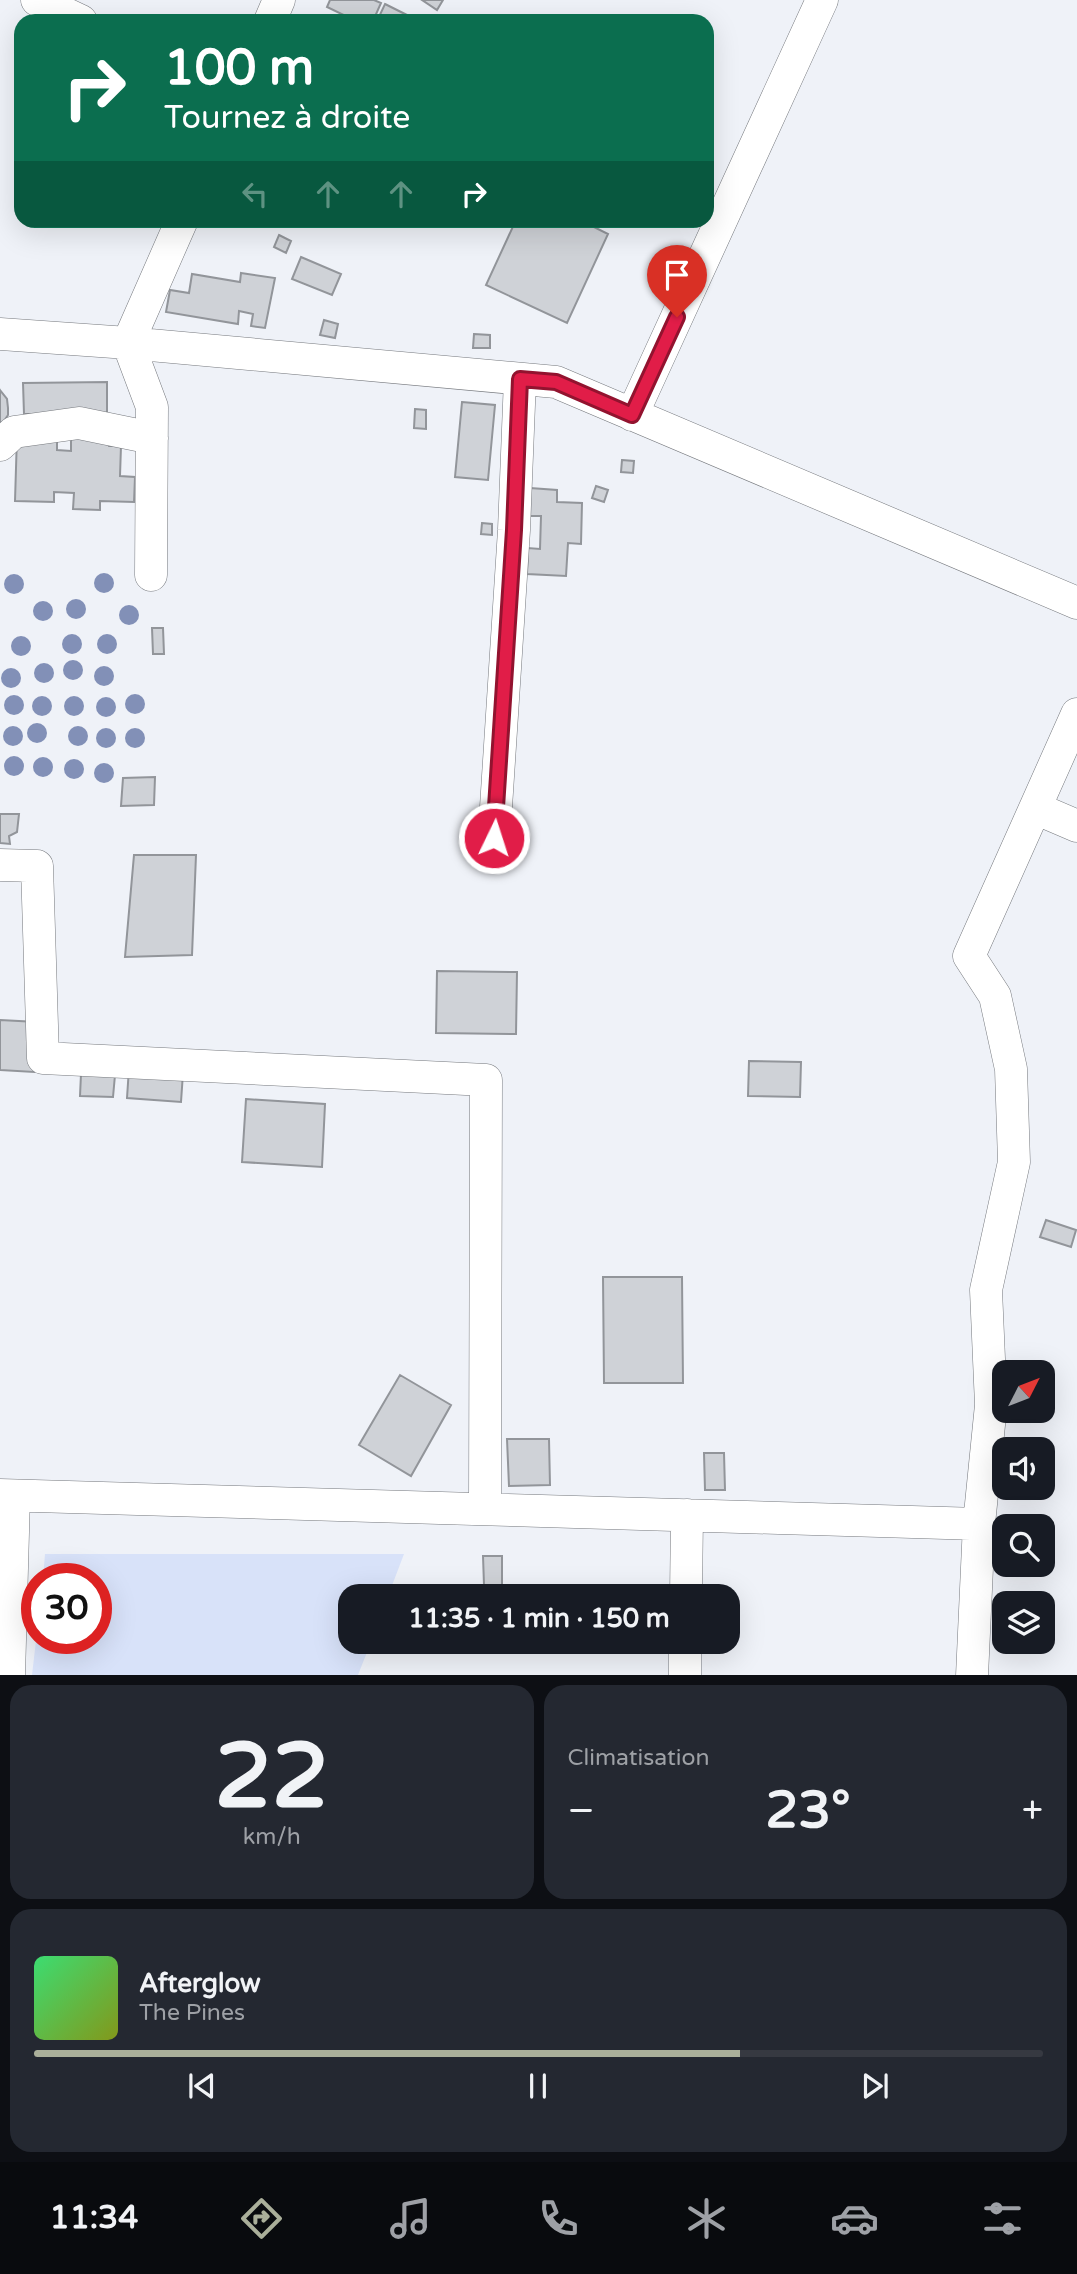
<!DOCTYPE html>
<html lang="fr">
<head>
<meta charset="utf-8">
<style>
  :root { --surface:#171b24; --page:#242831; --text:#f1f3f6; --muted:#9ea1a6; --line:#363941; --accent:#aaaf9a }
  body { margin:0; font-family:"Varela Round",sans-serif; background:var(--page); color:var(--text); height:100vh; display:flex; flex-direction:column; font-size:26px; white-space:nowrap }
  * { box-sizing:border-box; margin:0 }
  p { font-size:23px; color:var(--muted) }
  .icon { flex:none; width:38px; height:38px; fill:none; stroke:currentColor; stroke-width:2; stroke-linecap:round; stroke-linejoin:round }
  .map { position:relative; height:1675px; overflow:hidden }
  .sheet { display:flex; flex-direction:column; gap:10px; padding:10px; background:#0d0f14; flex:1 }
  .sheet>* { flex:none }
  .guide { position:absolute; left:14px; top:14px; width:700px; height:214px; border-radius:21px; box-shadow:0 7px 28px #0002; background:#0b6e4f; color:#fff; overflow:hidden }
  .needle { width:46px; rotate:48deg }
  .fabs { position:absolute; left:992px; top:1360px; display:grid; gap:14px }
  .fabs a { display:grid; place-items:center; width:63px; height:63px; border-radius:14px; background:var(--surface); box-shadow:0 7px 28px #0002; font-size:35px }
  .speed { position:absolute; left:21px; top:1563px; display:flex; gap:14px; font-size:35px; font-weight:700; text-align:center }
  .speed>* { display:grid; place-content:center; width:91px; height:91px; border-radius:50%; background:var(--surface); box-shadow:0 7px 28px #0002; line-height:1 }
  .speed .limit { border:10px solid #d22; background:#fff; color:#111 }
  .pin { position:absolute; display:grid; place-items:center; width:60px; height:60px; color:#fff; margin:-72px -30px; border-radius:50% 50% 50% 0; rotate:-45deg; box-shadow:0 0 7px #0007 }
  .pin .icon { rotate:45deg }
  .me { position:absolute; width:77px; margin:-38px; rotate:4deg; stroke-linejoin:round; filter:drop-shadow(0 0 5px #0008) }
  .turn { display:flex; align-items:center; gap:24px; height:147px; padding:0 35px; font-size:32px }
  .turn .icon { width:91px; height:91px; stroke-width:2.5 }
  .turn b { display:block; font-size:49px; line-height:60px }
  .lanes { display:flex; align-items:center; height:66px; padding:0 35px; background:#0003; justify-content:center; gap:35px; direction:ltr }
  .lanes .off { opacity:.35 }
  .big { font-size:52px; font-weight:700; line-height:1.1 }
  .sheet .widget { flex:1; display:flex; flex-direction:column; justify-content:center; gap:10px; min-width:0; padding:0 24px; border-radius:21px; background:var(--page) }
  .sheet .dial { align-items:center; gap:0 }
  .dial b { font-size:91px; line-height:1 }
  .song { display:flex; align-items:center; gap:21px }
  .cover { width:84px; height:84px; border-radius:10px; background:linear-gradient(135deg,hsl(140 70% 55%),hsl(70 70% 35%)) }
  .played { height:7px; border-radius:4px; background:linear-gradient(90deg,var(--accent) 70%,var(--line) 70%) }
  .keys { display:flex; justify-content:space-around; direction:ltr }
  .heat { display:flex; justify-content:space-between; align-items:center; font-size:38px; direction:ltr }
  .sheet .tiles { flex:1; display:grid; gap:10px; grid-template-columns:1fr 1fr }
  .widget:last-child { grid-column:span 2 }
  .trip { position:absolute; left:338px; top:1584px; width:402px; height:70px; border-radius:21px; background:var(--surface); box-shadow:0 7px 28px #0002; font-weight:700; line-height:70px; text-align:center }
  .tab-bar { display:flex; height:112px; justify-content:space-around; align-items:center; background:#090b0e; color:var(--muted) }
  .tab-bar .icon { width:49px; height:49px }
  .tab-bar .on { color:var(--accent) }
  .tab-bar b { font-size:32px; color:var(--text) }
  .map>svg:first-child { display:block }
  .green { fill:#d8e2f9 }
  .building { fill:#cfd2d7; stroke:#92959a; stroke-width:2 }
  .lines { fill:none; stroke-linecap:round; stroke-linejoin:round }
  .minor-casing { stroke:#76797e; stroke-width:33 }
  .minor { stroke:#fff; stroke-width:32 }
  .tree { fill:#8290b7 }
  .route-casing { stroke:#92132f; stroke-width:18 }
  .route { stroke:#e11d48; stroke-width:12 }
</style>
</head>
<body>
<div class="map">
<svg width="1077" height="1676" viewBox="0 0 1077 1676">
  <rect width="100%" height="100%" fill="#eff2f8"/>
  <path class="green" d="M 45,1554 L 404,1554 L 388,1596 L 350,1596 L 350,1642 L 371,1642 L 358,1675 L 32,1675 L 37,1632 L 37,1638 L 96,1638 L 96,1578 L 43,1578 Z"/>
  <path class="building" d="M 330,0 L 374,0 L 381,3 L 373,21 L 356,21 L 327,7 Z
    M 422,0 L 443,0 L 437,10 Z
    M 385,4 L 419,21 L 377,21 Z
    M 516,220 L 580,220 L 608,234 L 567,323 L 486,285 Z
    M 279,235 L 291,241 L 286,253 L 274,247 Z
    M 301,257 L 341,274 L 332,295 L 292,279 Z
    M 241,273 L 275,278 L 265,328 L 251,326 L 253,314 L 239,311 L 238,324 L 166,312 L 170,290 L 189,293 L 192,274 L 240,282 Z
    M 324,320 L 338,324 L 335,338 L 320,335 Z
    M 474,334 L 490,335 L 490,348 L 473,348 Z
    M 107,382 L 107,414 L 24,414 L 23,383 Z
    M 0,390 L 7,399 L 8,408 L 8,415 L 0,427 Z
    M 462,402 L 495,405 L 488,480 L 455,477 Z
    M 415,409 L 426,410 L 426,429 L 414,428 Z
    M 77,431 L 106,439 L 109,446 L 121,446 L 120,476 L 135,477 L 134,502 L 100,501 L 100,510 L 73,509 L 74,493 L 54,492 L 54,502 L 15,501 L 17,435 L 57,437 L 57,450 L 71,451 L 71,440 Z
    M 622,460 L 634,461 L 633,473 L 621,472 Z
    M 596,486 L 608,490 L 604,502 L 592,498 Z
    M 530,488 L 557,490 L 557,502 L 582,503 L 581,544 L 568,543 L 566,576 L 527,574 L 528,548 L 540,549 L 541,516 L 529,516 Z
    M 482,523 L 492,524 L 492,535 L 481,534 Z
    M 152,628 L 163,628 L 164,654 L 153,654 Z
    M 155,777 L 154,805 L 121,806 L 123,778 Z
    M 0,814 L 19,814 L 17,832 L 9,836 L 10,844 L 0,843 Z
    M 134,855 L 196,855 L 192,955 L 125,957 Z
    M 437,971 L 517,972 L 516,1034 L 436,1033 Z
    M 0,1020 L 37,1022 L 34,1072 L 0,1070 Z
    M 749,1061 L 801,1062 L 800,1097 L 748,1096 Z
    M 129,1068 L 183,1073 L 181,1102 L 127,1098 Z
    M 81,1074 L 115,1075 L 113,1097 L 80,1096 Z
    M 246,1099 L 325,1104 L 322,1167 L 242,1162 Z
    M 1046,1220 L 1076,1230 L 1071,1247 L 1040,1237 Z
    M 603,1277 L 682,1277 L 683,1383 L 604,1383 Z
    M 400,1375 L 451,1405 L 411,1476 L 359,1445 Z
    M 507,1439 L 549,1439 L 550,1485 L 509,1486 Z
    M 704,1453 L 724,1453 L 725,1490 L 705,1490 Z
    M 483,1556 L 502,1556 L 502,1585 L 484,1585 Z"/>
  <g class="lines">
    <g class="minor-casing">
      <path id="minor" d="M 37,0 L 81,21
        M 270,21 L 279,0
        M 0,334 L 128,343 L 556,382 L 1077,603
        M 632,415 L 822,0
        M 0,445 L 14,432 L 79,423 L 152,438
        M 151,575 L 152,407 L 128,343 L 182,220
        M 1035,808 L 1077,826
        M 494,838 L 514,530 L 520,379
        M 0,865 L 37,866 L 43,1058 L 486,1080 L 485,1509
        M 0,1495 L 979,1524
        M 686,1596 L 687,1515
        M 9,1676 L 14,1496
        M 685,1676 L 685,1642
        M 972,1676 L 979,1524 L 991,1405 L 986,1290 L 1014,1162 L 1011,1069 L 995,996 L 969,956 L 1077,714"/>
    </g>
    <use href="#minor" class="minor"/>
  </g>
  <g class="tree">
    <circle cx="104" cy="583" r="10"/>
    <circle cx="14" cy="584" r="10"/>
    <circle cx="76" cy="609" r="10"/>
    <circle cx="43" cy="611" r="10"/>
    <circle cx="129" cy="615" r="10"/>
    <circle cx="72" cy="644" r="10"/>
    <circle cx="107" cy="644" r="10"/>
    <circle cx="21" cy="646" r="10"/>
    <circle cx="73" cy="670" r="10"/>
    <circle cx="44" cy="673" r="10"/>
    <circle cx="104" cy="676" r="10"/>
    <circle cx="11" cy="678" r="10"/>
    <circle cx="135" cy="704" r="10"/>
    <circle cx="14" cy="705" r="10"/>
    <circle cx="42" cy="706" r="10"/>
    <circle cx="74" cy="706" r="10"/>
    <circle cx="106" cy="707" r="10"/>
    <circle cx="37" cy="733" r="10"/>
    <circle cx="13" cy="736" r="10"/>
    <circle cx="78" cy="736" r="10"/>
    <circle cx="106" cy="738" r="10"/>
    <circle cx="135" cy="738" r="10"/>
    <circle cx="14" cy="766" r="10"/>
    <circle cx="43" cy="767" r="10"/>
    <circle cx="74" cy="769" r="10"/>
    <circle cx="104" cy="773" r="10"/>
  </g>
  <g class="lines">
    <g class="route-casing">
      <path id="route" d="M 494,838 L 514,530 L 520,379 L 556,382 L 632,415 L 677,317"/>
    </g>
    <use href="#route" class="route"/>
  </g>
</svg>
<div class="fabs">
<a><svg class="needle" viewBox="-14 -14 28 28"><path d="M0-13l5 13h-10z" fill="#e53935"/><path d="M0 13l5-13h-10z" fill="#9ea1a6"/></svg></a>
<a><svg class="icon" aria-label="sound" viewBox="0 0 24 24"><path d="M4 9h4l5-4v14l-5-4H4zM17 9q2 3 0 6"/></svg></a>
<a><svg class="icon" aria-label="search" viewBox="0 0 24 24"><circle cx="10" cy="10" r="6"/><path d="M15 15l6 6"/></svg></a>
<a><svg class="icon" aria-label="layers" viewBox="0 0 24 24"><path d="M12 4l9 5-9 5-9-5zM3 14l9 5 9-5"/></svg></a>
</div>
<div class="speed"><div class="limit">30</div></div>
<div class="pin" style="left:677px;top:317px;background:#d93025"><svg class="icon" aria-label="arrive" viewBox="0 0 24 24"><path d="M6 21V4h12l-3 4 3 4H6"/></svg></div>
<svg class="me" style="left:494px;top:838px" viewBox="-20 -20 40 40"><circle r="17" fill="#e11d48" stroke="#fff" stroke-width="3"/><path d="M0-11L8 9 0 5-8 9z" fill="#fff"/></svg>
<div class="trip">11:35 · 1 min · 150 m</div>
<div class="guide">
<div class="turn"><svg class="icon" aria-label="right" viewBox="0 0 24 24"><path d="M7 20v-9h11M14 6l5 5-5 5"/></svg><div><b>100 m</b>Tournez à droite</div></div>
<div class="lanes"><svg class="icon off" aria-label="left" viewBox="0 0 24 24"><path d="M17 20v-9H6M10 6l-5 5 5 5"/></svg><svg class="icon off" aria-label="ahead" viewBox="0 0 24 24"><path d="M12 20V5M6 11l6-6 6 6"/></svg><svg class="icon off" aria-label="ahead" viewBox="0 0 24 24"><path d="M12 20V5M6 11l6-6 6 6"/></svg><svg class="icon" aria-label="right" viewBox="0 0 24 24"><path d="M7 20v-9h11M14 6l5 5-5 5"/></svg></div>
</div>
</div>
<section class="sheet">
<div class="tiles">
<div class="widget dial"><b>22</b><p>km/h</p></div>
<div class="widget"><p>Climatisation</p>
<div class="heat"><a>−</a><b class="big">23°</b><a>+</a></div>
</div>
<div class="widget">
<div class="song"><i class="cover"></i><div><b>Afterglow</b><p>The Pines</p></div></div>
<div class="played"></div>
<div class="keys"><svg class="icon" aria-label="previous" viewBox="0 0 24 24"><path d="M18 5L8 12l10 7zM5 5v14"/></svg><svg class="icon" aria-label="pause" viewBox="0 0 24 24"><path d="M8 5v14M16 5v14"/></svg><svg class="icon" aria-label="next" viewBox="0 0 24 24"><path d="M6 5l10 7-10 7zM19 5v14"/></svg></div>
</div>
</div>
</section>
<nav class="tab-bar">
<b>11:34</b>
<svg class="icon on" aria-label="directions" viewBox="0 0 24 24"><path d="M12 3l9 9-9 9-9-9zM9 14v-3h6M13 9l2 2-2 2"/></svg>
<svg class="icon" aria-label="music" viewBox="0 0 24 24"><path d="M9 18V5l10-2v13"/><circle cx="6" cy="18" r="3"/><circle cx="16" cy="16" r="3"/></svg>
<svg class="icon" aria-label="phone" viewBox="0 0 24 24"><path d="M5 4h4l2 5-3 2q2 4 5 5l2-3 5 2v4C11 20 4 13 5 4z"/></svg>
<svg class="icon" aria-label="climate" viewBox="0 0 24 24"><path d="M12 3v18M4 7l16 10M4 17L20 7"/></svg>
<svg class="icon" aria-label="car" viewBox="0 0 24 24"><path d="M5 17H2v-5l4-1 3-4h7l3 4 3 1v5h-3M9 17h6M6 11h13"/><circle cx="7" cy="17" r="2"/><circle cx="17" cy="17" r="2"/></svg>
<svg class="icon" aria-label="filters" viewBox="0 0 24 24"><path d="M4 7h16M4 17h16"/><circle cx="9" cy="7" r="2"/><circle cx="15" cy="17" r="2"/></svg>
</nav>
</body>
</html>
